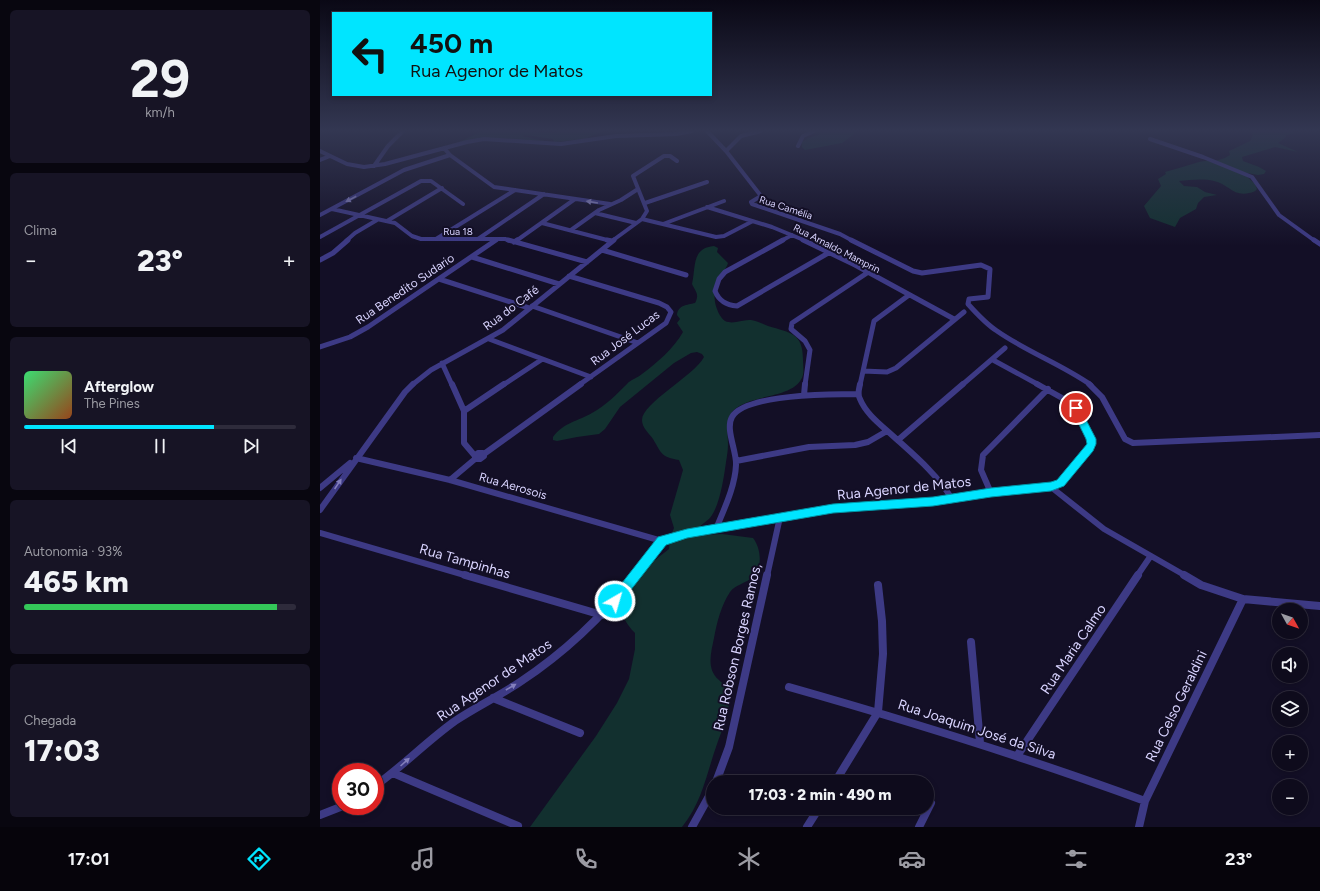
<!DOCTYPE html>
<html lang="pt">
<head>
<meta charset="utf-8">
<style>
  :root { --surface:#0e0b1c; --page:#171425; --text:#f1f3f6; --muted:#9b9ba3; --line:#2e2b3b; --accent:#00e5ff }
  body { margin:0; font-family:Figtree,sans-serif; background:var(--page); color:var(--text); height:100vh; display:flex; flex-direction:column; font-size:15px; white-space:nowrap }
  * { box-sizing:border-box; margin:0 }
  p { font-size:13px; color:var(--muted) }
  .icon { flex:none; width:22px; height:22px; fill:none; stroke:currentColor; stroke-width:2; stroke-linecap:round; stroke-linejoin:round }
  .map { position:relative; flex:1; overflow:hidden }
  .panel { display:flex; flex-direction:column; gap:10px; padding:10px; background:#08060f; width:320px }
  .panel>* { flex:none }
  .top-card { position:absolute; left:12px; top:12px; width:380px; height:84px; border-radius:0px; box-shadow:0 2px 6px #0003,0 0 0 1px var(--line); background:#00e5ff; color:#111; overflow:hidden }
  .needle { width:26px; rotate:130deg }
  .controls { position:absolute; left:952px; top:603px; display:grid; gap:8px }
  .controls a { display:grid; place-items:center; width:36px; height:36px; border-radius:50%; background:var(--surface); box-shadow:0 2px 6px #0003,0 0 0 1px var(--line); font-size:20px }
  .speed { position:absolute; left:12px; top:763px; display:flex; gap:8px; font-size:20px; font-weight:700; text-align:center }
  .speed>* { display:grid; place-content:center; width:52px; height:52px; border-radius:50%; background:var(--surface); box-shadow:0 2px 6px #0003,0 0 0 1px var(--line); line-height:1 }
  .speed .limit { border:6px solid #d22; background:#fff; color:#111 }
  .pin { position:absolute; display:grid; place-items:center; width:34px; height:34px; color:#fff; margin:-17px; border:2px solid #fff; border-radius:50%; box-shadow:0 1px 4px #0007 }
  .me { position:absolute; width:44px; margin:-22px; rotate:38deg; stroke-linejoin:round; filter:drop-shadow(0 0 3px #0008) }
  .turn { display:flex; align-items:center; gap:14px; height:84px; padding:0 12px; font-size:18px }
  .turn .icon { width:52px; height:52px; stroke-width:2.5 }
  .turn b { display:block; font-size:28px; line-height:34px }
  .big { font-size:30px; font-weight:800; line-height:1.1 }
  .panel .card { flex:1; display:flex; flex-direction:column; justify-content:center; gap:6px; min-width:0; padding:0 14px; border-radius:6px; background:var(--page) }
  .panel .dial { align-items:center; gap:0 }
  .dial b { font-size:52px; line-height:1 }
  .song { display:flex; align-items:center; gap:12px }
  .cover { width:48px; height:48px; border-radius:6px; background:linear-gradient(135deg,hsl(140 70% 55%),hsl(20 70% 35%)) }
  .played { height:4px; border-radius:2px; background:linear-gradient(90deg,var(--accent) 70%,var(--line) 70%) }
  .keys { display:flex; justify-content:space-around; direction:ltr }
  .heat { display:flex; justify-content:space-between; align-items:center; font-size:22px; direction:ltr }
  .charge { height:6px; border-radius:3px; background:linear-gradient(90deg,#34c759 93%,var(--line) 0) }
  .trip { position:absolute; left:386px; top:775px; width:228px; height:40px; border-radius:20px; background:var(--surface); box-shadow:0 2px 6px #0003,0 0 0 1px var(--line); font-weight:800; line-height:40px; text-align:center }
  .tabs { display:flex; height:64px; justify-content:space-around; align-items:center; background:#06040b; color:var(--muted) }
  .tabs .icon { width:28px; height:28px }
  .tabs .selected { color:var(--accent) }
  .tabs b { font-size:18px; color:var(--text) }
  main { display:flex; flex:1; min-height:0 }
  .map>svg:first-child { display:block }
  .green { fill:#12302f }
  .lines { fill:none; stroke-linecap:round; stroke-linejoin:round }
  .street-far3 { stroke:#3d3a85; stroke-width:4 }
  .street-far2 { stroke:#3d3a85; stroke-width:5 }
  .street-far1 { stroke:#3d3a85; stroke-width:6 }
  .street { stroke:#3d3a85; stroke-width:8 }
  .oneway { fill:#837fbc }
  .route { fill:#00e5ff; stroke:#0095a6 }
  .labels { text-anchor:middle; stroke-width:4; stroke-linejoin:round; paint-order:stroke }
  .far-street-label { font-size:10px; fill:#d9d4ff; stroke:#130f26 }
  .street-label { font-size:12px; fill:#d9d4ff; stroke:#130f26 }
  .near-street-label { font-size:14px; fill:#d9d4ff; stroke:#130f26 }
</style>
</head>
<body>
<main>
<section class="panel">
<div class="card dial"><b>29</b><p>km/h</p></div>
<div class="card"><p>Clima</p>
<div class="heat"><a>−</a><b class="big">23°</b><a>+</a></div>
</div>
<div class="card">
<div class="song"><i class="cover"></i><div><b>Afterglow</b><p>The Pines</p></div></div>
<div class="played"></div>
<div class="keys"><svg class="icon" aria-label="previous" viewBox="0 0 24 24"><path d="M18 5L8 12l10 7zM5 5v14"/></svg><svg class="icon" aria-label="pause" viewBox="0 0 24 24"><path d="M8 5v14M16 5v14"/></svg><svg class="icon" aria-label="next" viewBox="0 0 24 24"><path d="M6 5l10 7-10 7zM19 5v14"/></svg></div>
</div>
<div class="card"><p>Autonomia · 93%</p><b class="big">465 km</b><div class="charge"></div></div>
<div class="card"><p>Chegada</p><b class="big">17:03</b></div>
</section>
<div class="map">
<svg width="1000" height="827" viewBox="0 0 1000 827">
  <rect width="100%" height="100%" fill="#130f26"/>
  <path class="green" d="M 162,131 L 211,131 L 220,133 L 233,133 L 241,131 L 283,131 L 264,139 L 234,142 L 233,139 L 205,135 L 202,136 L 224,141 L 169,138 L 139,142 Z
    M 495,131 L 534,131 L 534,134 L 522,143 L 485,150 L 482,147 L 482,142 L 488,138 L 501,134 L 492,133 Z
    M 929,131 L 972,131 L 975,133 L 966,135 L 966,137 L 958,143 L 978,152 L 955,147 L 922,157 L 923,161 L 939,167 L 946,171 L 944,174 L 938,175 L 922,172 L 935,184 L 937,189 C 935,192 933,192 929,193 C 914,197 908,184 894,181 C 883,178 870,180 859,181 L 864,186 L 877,187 L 885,192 L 897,195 L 884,197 L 878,203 L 876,209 L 860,218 L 855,227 L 830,218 L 824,206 L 841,186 L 838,179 L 846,174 L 845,172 C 857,169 868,165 879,162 C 892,159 898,163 910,155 L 909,151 L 930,141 L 933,135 Z
    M 394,246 L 398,248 L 397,252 L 408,263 C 406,270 401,273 398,279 C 394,286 394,294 395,302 C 396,308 400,318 405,321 C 414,325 422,319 431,320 C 437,321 443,324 448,326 C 471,333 483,333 483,360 C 483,364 484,371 483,375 C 476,400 428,393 412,412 C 405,421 408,434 408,444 C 408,450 407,456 406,462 C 404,477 400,503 392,515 C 389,521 381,523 378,530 L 380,534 L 385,535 L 402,534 L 433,538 C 441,548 443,568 433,577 C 426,583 415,585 410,592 C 401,606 397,622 394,638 C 391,653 386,669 399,680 C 402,683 407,687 408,691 C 412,712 402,728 396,747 C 386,776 382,802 362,827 L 210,827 L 276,736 L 297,703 L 309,679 L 315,649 L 315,633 C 279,597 322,571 349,549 L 350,538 L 354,528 L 350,515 L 363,470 L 359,460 C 341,457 342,454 333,439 C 329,433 322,428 322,420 C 322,403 374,376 384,357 L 382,354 L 377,352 L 371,353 L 354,363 L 300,407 L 285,429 L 279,434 L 257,437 L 237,441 L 233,440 L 233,437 C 243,423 258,421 272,413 C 286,405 296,395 307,384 C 311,379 318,378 322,374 C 337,363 354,348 363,332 L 357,323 L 360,319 L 357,315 C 358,305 367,305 375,303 C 380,294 375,291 372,284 C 376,268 371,248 394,246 Z"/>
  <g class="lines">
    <path class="street-far3" d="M 387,131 L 406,151 L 441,196 L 431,202 L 432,204 L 520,234 L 533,241
      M 830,139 L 883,157 L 932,177 L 959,215 L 995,241
      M 478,146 L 483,136 L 494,131
      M 124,148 L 130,155 L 174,187 L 290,204
      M 0,151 L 27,164 L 44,167 L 65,164 L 147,142 L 164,139 L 241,144 L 296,136 L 356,134 L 372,131
      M 406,151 L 421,136 L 441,131
      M 0,160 L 10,156
      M 54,166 L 68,146 L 83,131
      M 325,203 L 387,182
      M 387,207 L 452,227 L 486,241
      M 12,209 L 75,223 L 92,236 L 101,239 L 185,239 L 191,241
      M 275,213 L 316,223
      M 0,215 L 84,170 L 130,155
      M 322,219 L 396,237 L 404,236 L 431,222
      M 67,221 L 122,188
      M 222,223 L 291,241
      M 343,224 L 404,201
      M 251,230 L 279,210 L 301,200 L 318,189
      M 0,237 L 101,181 L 111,181 L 143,204
      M 116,239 L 195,190
      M 158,239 L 224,194
      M 26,241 L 35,233 L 57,220
      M 174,241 L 177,239
      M 196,241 L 255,199
      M 292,241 L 322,219 L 327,211 L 313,176 L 344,156 L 350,156 L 357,161
      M 461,241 L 472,235"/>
    <path class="street-far2" d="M 188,240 L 267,262
      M 287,240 L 292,241
      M 463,240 L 405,272 L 399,279 L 395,291 C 399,301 406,305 417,306 L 510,252
      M 483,240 L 535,265 L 634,319
      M 531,240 L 593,271 L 602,273 L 661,265 L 670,269 L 668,297 L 649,299 L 648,304 C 657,314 666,324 677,331 C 707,352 741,364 771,385
      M 994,240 L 1000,244
      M 194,242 L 197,240
      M 282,250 L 366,275
      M 152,257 L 239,284
      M 0,260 L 13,253 L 28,240
      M 249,276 L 339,303 L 347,307 L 351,312 L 346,323 L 259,385
      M 119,279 L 209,308
      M 212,306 L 318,343
      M 169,339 L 271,377
      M 0,347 L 30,337 L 48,327 L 176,240
      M 673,360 L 719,385
      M 122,363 L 132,385
      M 543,371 L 567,372 L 576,368 L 644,312
      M 92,385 L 111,370 L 183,330 L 294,240
      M 183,385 L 221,360
      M 485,385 L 490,350 L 485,341 L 471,329 L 472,323 L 547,273
      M 540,385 L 554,321 L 589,295
      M 642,385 L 685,348"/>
    <path class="street-far1" d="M 132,384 L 144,411 L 144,443 L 155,456
      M 540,384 C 539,390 537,394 540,399 C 546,414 561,425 573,436 C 594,455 617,474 632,499
      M 769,384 L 782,397 L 805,439 L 813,443 L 1000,435
      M 484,395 L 485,384
      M 144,411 L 184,384
      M 578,440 L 643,384
      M 158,453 L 163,453 L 164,456 L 160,459 L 155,459 L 155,456 Z
      M 164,454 L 261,384
      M 36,458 L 130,480 L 342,541
      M 416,461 L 489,447 L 535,445 L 548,442 L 567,431
      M 130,480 L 155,459
      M 731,487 L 784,529 L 866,576
      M 0,488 L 30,463
      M 671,493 L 661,470 L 663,455 L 728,389
      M 0,510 L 85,392 L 93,384
      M 396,529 C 404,509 415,487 416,465 C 417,452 405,429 412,417 C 425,394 513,394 538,394
      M 0,533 L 148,576
      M 315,576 L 342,541 L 367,533 L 513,509 L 591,504 L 671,493 L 731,487 L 744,480 L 770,448 L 771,439 L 760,414 L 751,403 L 717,384
      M 447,576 L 460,517
      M 817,576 L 830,557"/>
    <path class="street" d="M 145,575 L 282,615
      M 864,575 L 881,585 L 923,599 L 1000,606
      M 651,642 L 660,743
      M 469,687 C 589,721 708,758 825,801
      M 173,698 L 260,733
      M 697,756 L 818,575
      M 73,773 L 198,826
      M 396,782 L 409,747 L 447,575
      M 515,782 L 558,712 L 563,654 L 562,621 L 558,585
      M 55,786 C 83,766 107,741 135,721 C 156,707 179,696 200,682 C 244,653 283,616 315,575
      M 0,815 L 23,806
      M 372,827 L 393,789
      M 487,827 L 499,808
      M 599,827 L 611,803
      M 819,827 L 825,801 L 923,599"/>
  </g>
  <defs><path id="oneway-solid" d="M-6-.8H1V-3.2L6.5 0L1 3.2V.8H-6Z"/></defs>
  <g class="oneway">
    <use href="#oneway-solid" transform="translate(31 199) rotate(152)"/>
    <use href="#oneway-solid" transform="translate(272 202) rotate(-171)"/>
    <use href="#oneway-solid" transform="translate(18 484) rotate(-56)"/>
    <use href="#oneway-solid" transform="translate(191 687) rotate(-30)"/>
    <use href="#oneway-solid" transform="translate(85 762) rotate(-42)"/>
  </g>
  <linearGradient id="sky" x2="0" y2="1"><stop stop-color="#0a0815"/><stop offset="0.53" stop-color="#333752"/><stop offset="1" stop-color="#333752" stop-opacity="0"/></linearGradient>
  <rect width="1000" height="246" fill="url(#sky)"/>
  <path class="route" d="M 756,405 L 760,408 L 776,439 L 776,444 L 773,451 L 744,486 L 731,491 L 671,497 L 613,506 L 513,513 L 367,538 L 346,545 L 299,605 L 295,607 L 291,605 L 289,601 L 291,597 L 338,537 L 367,529 L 513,504 L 613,497 L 671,488 L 731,482 L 737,480 L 767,444 L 766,439 L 751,408 Z"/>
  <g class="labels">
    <g class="far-street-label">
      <text transform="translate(466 207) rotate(18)" y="4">Rua Camélia</text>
      <text x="138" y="235">Rua 18</text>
      <text transform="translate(517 248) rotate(27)" y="4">Rua Arnaldo Mamprin</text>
    </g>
    <g class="street-label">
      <text transform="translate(85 289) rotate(-34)" y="4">Rua Benedito Sudario</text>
      <text transform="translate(191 308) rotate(-37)" y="4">Rua do Café</text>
      <text transform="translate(305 338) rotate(-37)" y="4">Rua José Lucas</text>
      <text transform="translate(193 486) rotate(16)" y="4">Rua Aerosois</text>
    </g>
    <g class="near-street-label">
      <text transform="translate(584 488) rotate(-6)" y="5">Rua Agenor de Matos</text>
      <text transform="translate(145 561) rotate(16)" y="5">Rua Tampinhas</text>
      <text transform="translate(417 647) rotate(-77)" y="5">Rua Robson Borges Ramos,</text>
      <text transform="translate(753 649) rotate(-56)" y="5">Rua Maria Calmo</text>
      <text transform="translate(174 680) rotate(-34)" y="5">Rua Agenor de Matos</text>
      <text transform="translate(856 706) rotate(-64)" y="5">Rua Celso Geraldini</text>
      <text transform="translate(657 729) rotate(18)" y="5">Rua Joaquim José da Silva</text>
    </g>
  </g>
</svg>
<div class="controls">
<a><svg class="needle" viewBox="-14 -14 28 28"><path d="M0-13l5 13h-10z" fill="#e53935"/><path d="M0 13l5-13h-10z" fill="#9b9ba3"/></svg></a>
<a><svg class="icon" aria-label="sound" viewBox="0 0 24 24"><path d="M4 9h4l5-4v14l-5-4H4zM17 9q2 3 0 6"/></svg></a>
<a><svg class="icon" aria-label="layers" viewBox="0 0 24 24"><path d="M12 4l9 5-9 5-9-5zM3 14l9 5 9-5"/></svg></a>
<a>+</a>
<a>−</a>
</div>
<div class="speed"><div class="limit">30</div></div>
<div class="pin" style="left:756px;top:408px;background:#d93025"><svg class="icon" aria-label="arrive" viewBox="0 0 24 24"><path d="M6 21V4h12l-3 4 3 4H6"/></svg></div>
<svg class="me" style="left:295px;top:601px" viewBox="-20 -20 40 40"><circle r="17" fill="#00e5ff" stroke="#fff" stroke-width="3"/><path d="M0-11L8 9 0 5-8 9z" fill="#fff"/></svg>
<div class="trip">17:03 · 2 min · 490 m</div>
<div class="top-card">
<div class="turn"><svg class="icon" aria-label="left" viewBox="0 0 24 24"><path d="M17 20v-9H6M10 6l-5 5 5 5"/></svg><div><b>450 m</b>Rua Agenor de Matos</div></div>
</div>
</div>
</main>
<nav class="tabs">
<b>17:01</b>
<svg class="icon selected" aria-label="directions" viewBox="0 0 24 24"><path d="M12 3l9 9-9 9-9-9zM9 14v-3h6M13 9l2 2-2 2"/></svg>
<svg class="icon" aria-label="music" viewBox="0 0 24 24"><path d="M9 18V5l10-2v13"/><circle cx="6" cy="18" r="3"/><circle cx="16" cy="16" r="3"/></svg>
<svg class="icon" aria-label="phone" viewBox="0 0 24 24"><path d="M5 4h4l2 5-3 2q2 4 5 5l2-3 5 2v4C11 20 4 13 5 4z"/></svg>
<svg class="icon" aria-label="climate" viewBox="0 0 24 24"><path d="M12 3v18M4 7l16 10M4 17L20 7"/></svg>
<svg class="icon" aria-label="car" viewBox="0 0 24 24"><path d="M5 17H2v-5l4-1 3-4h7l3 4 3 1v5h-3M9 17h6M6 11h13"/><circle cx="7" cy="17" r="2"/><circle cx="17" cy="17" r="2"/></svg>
<svg class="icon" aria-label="filters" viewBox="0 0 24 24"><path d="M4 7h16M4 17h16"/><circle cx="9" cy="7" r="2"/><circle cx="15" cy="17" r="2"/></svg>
<b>23°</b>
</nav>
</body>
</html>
